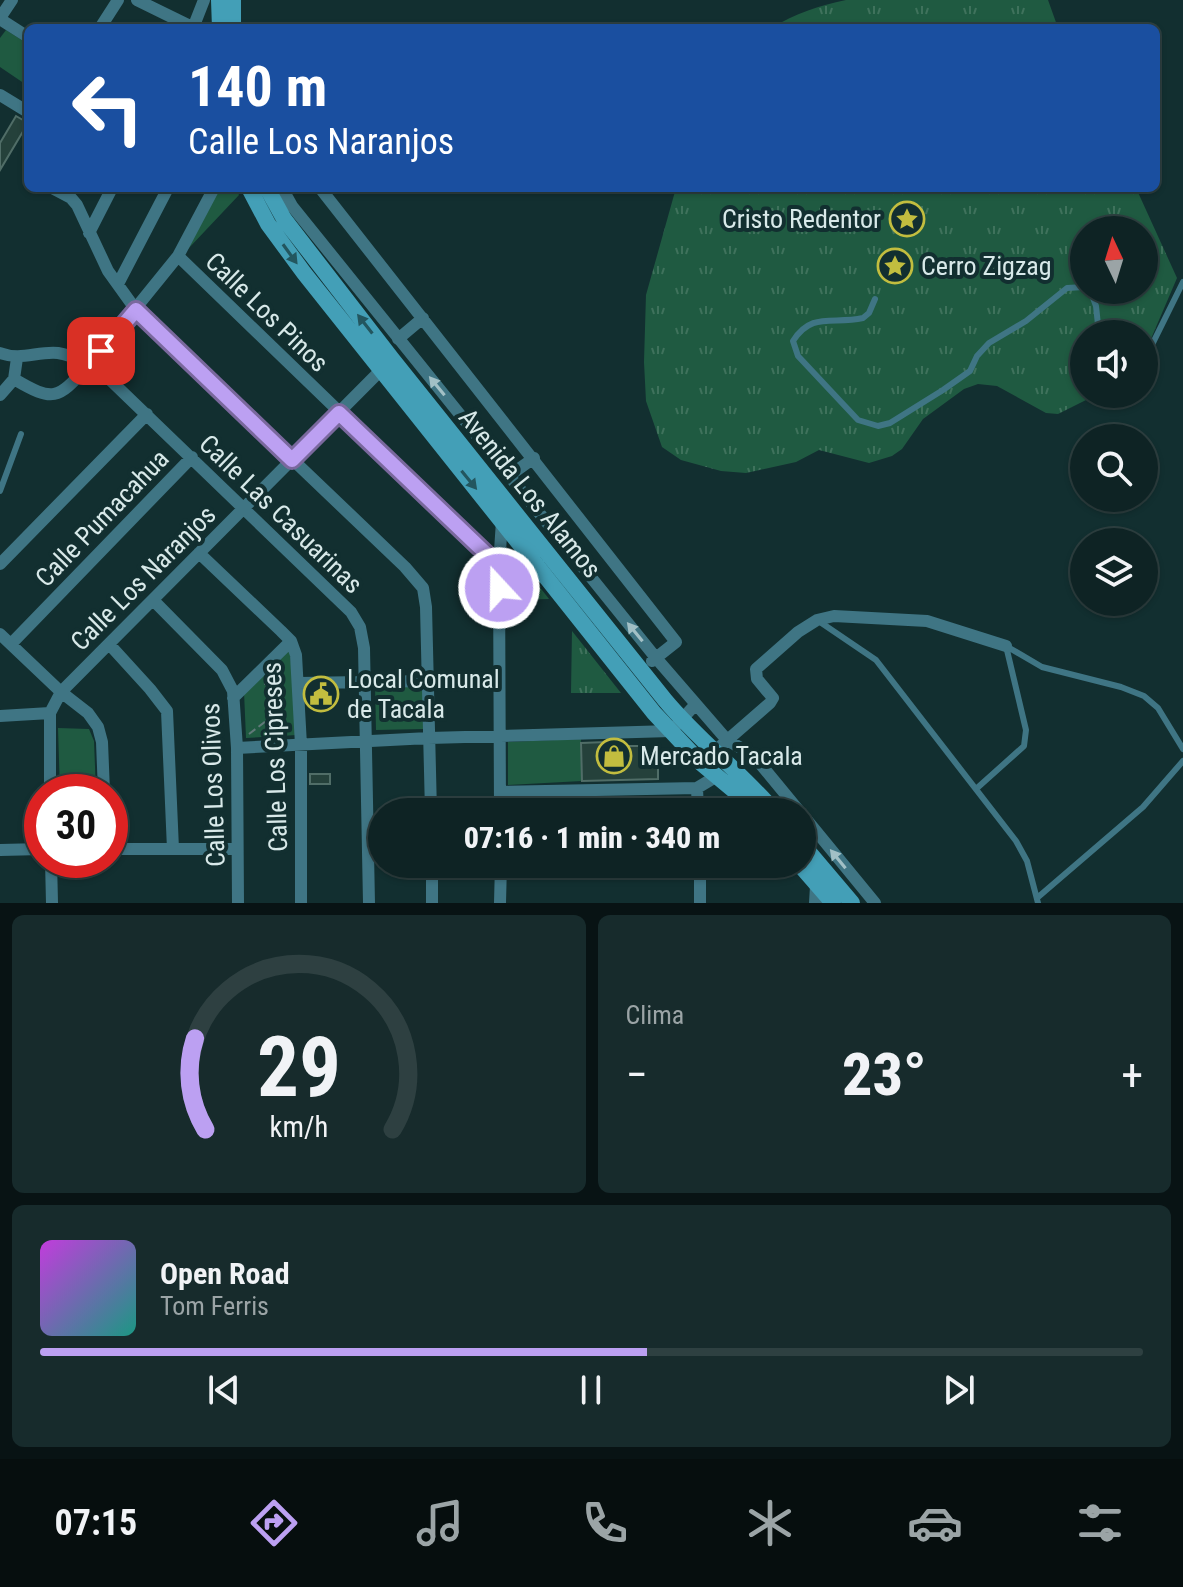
<!DOCTYPE html>
<html lang="es">
<head>
<meta charset="utf-8">
<style>
  :root { --surface:#0e2324; --page:#172b2c; --text:#f1f3f6; --muted:#9ba4a6; --line:#2e4041; --accent:#bca0f2 }
  body { margin:0; font-family:"Roboto Condensed",sans-serif; background:var(--page); color:var(--text); height:100vh; display:flex; flex-direction:column; font-size:30px; white-space:nowrap }
  * { box-sizing:border-box; margin:0 }
  p { font-size:26px; color:var(--muted) }
  .icon { flex:none; width:44px; height:44px; fill:none; stroke:currentColor; stroke-width:2; stroke-linecap:round; stroke-linejoin:round }
  .map { position:relative; height:903px; overflow:hidden }
  .side { display:flex; flex-direction:column; gap:12px; padding:12px; background:#081314; flex:1 }
  .side>* { flex:none }
  .hud { position:absolute; left:24px; top:24px; width:1136px; height:168px; border-radius:12px; box-shadow:0 2px 6px #0004,0 0 0 2px var(--line); background:#1a4fa0; color:#fff; overflow:hidden }
  .needle { width:52px; rotate:356deg }
  .controls { position:absolute; left:1070px; top:216px; display:grid; gap:16px }
  .controls a { display:grid; place-items:center; width:88px; height:88px; border-radius:50%; background:var(--surface); box-shadow:0 2px 6px #0004,0 0 0 2px var(--line); font-size:40px }
  .speed { position:absolute; left:24px; top:774px; display:flex; gap:16px; font-size:40px; font-weight:700; text-align:center }
  .speed>* { display:grid; place-content:center; width:104px; height:104px; border-radius:50%; background:var(--surface); box-shadow:0 2px 6px #0004,0 0 0 2px var(--line); line-height:1 }
  .speed .limit { border:12px solid #d22; background:#fff; color:#111 }
  .pin { position:absolute; display:grid; place-items:center; width:68px; height:68px; color:#fff; margin:-34px; border-radius:16px; box-shadow:0 4px 12px #0006 }
  .me { position:absolute; width:88px; margin:-44px; rotate:339deg; stroke-linejoin:round; filter:drop-shadow(0 0 6px #0008) }
  .turn { display:flex; align-items:center; gap:28px; height:168px; padding:0 32px; font-size:36px }
  .turn .icon { width:104px; height:104px; stroke-width:2.5 }
  .turn b { display:block; font-size:56px; line-height:68px }
  .big { font-size:60px; font-weight:800; line-height:1.1 }
  .side .card { flex:1; display:flex; flex-direction:column; justify-content:center; gap:12px; min-width:0; padding:0 28px; border-radius:12px; background:var(--page) }
  .side .dial { align-items:center; gap:0 }
  .dial svg { height:208px; overflow:visible; fill:none; stroke:var(--line); stroke-width:7; stroke-linecap:round; text-anchor:middle }
  .dial text { fill:var(--text); stroke:none }
  .song { display:flex; align-items:center; gap:24px }
  .cover { width:96px; height:96px; border-radius:12px; background:linear-gradient(135deg,hsl(290 70% 55%),hsl(170 70% 35%)) }
  .played { height:8px; border-radius:4px; background:linear-gradient(90deg,var(--accent) 55%,var(--line) 55%) }
  .keys { display:flex; justify-content:space-around; direction:ltr }
  .heat { display:flex; justify-content:space-between; align-items:center; font-size:44px; direction:ltr }
  .side .tiles { flex:1; display:grid; gap:12px; grid-template-columns:1fr 1fr }
  .card:last-child { grid-column:span 2 }
  .trip { position:absolute; left:368px; top:798px; width:448px; height:80px; border-radius:40px; background:var(--surface); box-shadow:0 2px 6px #0004,0 0 0 2px var(--line); font-weight:800; line-height:80px; text-align:center }
  .tab-bar { display:flex; height:128px; justify-content:space-around; align-items:center; background:#060e0e; color:var(--muted) }
  .tab-bar .icon { width:56px; height:56px }
  .tab-bar .current { color:var(--accent) }
  .tab-bar b { font-size:36px; color:var(--text) }
  .map>svg:first-child { display:block }
  .grass { fill:url(#grass-tufts); fill-rule:evenodd }
  .green { fill:#1f5a41 }
  .building { fill:#25413b; stroke:#506d67; stroke-width:2 }
  .lines { fill:none; stroke-linecap:round; stroke-linejoin:round }
  .path { stroke:#617979; stroke-width:2; stroke-dasharray:8 4; stroke-linecap:butt }
  .service { stroke:#3f7584; stroke-width:6 }
  .minor { stroke:#3f7584; stroke-width:12 }
  .tertiary { stroke:#3f7584; stroke-width:16 }
  .secondary { stroke:#439fb7; stroke-width:16 }
  .oneway { fill:#23565f }
  .oneway2 { fill:#a2c0c6 }
  .route-casing { stroke:#7a689d; stroke-width:20 }
  .route { stroke:#bca0f2; stroke-width:14 }
  .labels { text-anchor:middle; stroke-width:8; stroke-linejoin:round; paint-order:stroke }
  .poi-label { font-size:26px; fill:#d8e9e9; stroke:#122f30; text-anchor:start }
  .street-label { font-size:26px; fill:#d8e9e9; stroke:#122f30 }
</style>
</head>
<body>
<div class="map">
<svg width="1183" height="903" viewBox="0 0 1183 903">
  <defs>
    <pattern id="grass-tufts" width="24" height="20" patternUnits="userSpaceOnUse" patternTransform="scale(2)"><rect width="24" height="20" fill="#1f5a41"/><path d="M3 7l-1-3M5 7V3M7 7l1-3M15 17l-1-3M17 17v-4M19 17l1-3" fill="none" stroke="#3f725c"/></pattern>
  </defs>
  <rect width="100%" height="100%" fill="#122f30"/>
  <path class="grass" d="M 846,0 L 1048,0 L 1058,28 L 772,28 C 795,13 819,6 846,0 Z
    M 676,188 L 1136,188 L 1177,278 L 1144,355 L 1144,334 L 1084,334 L 1084,394 L 1106,394 L 1086,400 L 1058,414 L 1046,413 L 997,386 L 978,384 L 964,389 L 923,419 L 902,449 L 892,456 L 869,463 L 819,450 L 796,462 L 746,473 L 721,471 L 681,460 L 662,447 L 646,401 L 644,362 L 646,295 ZM 1084,230 L 1144,230 L 1144,290 L 1084,290 Z
    M 528,572 L 549,599 L 506,600 L 507,589 Z
    M 572,631 L 621,693 L 571,693 Z"/>
  <path class="green" d="M 6,30 L 28,44 L 28,86 L 0,67 L 0,38 Z
    M 220,188 L 236,188 L 239,195 L 188,249 L 187,245 Z
    M 285,650 L 290,651 L 297,735 L 246,738 L 244,692 Z
    M 424,685 L 425,729 L 376,730 L 375,686 Z
    M 58,728 L 89,729 L 94,741 L 96,792 L 60,792 Z
    M 581,739 L 582,781 L 508,785 L 508,742 Z"/>
  <path class="building" d="M 16,116 L 28,123 L 0,170 L 0,143 Z
    M 606,742 L 606,746 L 644,746 L 648,761 L 658,760 L 658,779 L 582,781 L 581,743 Z
    M 310,774 L 330,774 L 330,784 L 310,784 Z"/>
  <g class="lines">
    <path class="path" d="M 264,684 L 286,683
      M 267,684 L 271,708
      M 272,708 L 279,684
      M 277,720 L 277,712 L 267,711 L 267,721 L 273,723 L 277,720 L 287,728
      M 249,734 L 266,721"/>
    <path class="service" d="M 1090,290 L 1096,306 L 1099,334
      M 875,299 L 869,313 L 863,318 C 833,325 812,311 793,341 L 798,356 L 858,420 L 878,426 L 890,423 L 943,390 L 970,371 L 977,356 L 989,343 L 1026,321 L 1067,288 L 1084,287
      M 1144,361 L 1183,282
      M 1107,394 L 1113,396 L 1120,394
      M 0,491 L 21,434
      M 820,622 L 876,660 L 1016,841 L 1027,861 L 1038,903
      M 1006,646 L 1042,667 L 1121,687 L 1144,696 L 1158,708 L 1183,749
      M 976,789 L 1024,746 L 1026,730 L 1006,646
      M 1037,898 L 1143,807 L 1183,761"/>
    <path class="minor" d="M 137,0 L 194,28
      M 0,18 L 12,0
      M 0,19 L 28,37
      M 100,28 L 118,0
      M 193,28 L 204,0
      M 0,95 L 28,112
      M 28,161 L 28,167
      M 52,188 L 71,198 L 77,205 L 108,271 L 136,310 L 405,567 L 423,588 L 426,607 L 431,812
      M 282,188 L 292,206 L 656,658 L 727,740 L 753,755 L 800,812
      M 320,188 L 676,642 L 652,661
      M 89,233 L 112,188
      M 178,256 L 499,566
      M 118,284 L 168,188
      M 398,339 L 423,318
      M 101,351 L 178,256 L 214,188
      M 0,353 C 21,361 37,351 58,353 C 76,356 91,365 105,375 L 351,612 L 360,627 L 364,648 L 369,903
      M 14,379 C 56,404 58,398 90,364
      M 0,395 L 14,379 L 17,358
      M 509,476 L 534,458
      M 199,553 L 281,631 L 291,641 L 296,655 L 301,745 L 301,903
      M 0,564 L 147,414
      M 499,588 L 533,559
      M 153,600 L 222,670 L 233,691 L 237,748 L 238,903
      M 0,634 L 61,692 L 88,713 L 98,727 L 102,742 L 104,792
      M 11,644 L 192,457
      M 109,644 L 150,689 L 167,711 L 173,849
      M 299,683 L 427,681
      M 233,698 L 291,641
      M 0,716 L 50,713
      M 237,748 L 429,738 L 671,731 L 695,705
      M 701,763 L 770,703 L 773,698 L 757,679 L 756,669 L 798,632 L 817,620 L 834,616 L 927,621 L 1006,646
      M 697,788 L 698,812
      M 50,792 L 50,713 L 61,692 L 387,364
      M 500,792 L 697,788 L 717,776
      M 500,812 L 499,566 L 502,521
      M 802,814 L 875,903
      M 110,849 L 237,849
      M 0,850 L 42,849
      M 51,860 L 52,903
      M 432,864 L 432,903
      M 700,864 L 700,903
      M 500,903 L 501,864"/>
    <path class="tertiary" d="M 817,903 L 818,886"/>
    <path class="secondary" d="M 219,0 L 220,28
      M 233,0 L 233,28
      M 249,188 L 268,224 L 304,273 L 654,713 L 701,763 L 737,793 L 754,812
      M 267,188 L 284,219 L 392,359 L 665,700 C 699,741 741,772 775,812
      M 802,844 L 852,903
      M 799,864 L 833,903"/>
  </g>
  <defs><path id="oneway-solid" d="M-6-.8H1V-3.2L6.5 0L1 3.2V.8H-6Z" transform="scale(2)"/></defs>
  <g class="oneway">
    <use href="#oneway-solid" transform="translate(290 254) rotate(54)"/>
    <use href="#oneway-solid" transform="translate(365 324) rotate(-128)"/>
    <use href="#oneway-solid" transform="translate(469 480) rotate(51)"/>
  </g>
  <g class="oneway2">
    <use href="#oneway-solid" transform="translate(437 386) rotate(-129)"/>
    <use href="#oneway-solid" transform="translate(635 632) rotate(-129)"/>
    <use href="#oneway-solid" transform="translate(838 859) rotate(-129)"/>
  </g>
  <g class="lines">
    <g class="route-casing">
      <path id="route" d="M 101,351 L 136,310 L 292,460 L 339,413 L 499,566 L 499,588"/>
    </g>
    <use href="#route" class="route"/>
  </g>
  <defs>
    <g id="sight-ring" transform="scale(1.8)"><circle r="9.5" fill="#122f30" stroke="#c2bd3f" stroke-width="1.5"/><path d="M0-6L1.8-2.2L6-1.7L2.9 1.2L3.7 5.4L0 3.3L-3.7 5.4L-2.9 1.2L-6-1.7L-1.8-2.2Z" fill="#c2bd3f"/></g>
    <g id="civic-ring" transform="scale(1.8)"><circle r="9.5" fill="#122f30" stroke="#c2bd3f" stroke-width="1.5"/><path d="M-.6-6.5H3V-4.5H.6V-3L4-1V1h2V6H-6V1h2V-1L-.6-3ZM-1.2 2.5V6h2.4V2.5Z" fill="#c2bd3f"/></g>
    <g id="shop-ring" transform="scale(1.8)"><circle r="9.5" fill="#122f30" stroke="#c2bd3f" stroke-width="1.5"/><path d="M-5-2.5h2.3a2.7 3.5 0 0 1 5.4 0H5L5.5 6h-11ZM-1.5-2.5h3a1.5 2.3 0 0 0-3 0Z" fill="#c2bd3f"/></g>
  </defs>
  <g fill-rule="evenodd">
    <use href="#sight-ring" x="907" y="219"/>
    <use href="#sight-ring" x="895" y="266"/>
    <use href="#civic-ring" x="321" y="694"/>
    <use href="#shop-ring" x="614" y="756"/>
  </g>
  <g class="labels">
    <g class="poi-label">
      <text x="881" y="228" text-anchor="end">Cristo Redentor</text>
      <text x="921" y="275">Cerro Zigzag</text>
      <text x="347" y="688">Local Comunal<tspan x="347" dy="30">de Tacala</tspan></text>
      <text x="640" y="765">Mercado Tacala</text>
    </g>
    <g class="street-label">
      <text transform="translate(267 312) rotate(44)" y="9">Calle Los Pinos</text>
      <text transform="translate(530 493) rotate(51)" y="9">Avenida Los Alamos</text>
      <text transform="translate(281 514) rotate(44)" y="9">Calle Las Casuarinas</text>
      <text transform="translate(102 518) rotate(-46)" y="9">Calle Pumacahua</text>
      <text transform="translate(143 578) rotate(-45)" y="9">Calle Los Naranjos</text>
      <text transform="translate(275 757) rotate(-92)" y="9">Calle Los Cipreses</text>
      <text transform="translate(213 785) rotate(-92)" y="9">Calle Los Olivos</text>
    </g>
  </g>
</svg>
<div class="controls">
<a><svg class="needle" viewBox="-14 -14 28 28"><path d="M0-13l5 13h-10z" fill="#e53935"/><path d="M0 13l5-13h-10z" fill="#9ba4a6"/></svg></a>
<a><svg class="icon" aria-label="sound" viewBox="0 0 24 24"><path d="M4 9h4l5-4v14l-5-4H4zM17 9q2 3 0 6"/></svg></a>
<a><svg class="icon" aria-label="search" viewBox="0 0 24 24"><circle cx="10" cy="10" r="6"/><path d="M15 15l6 6"/></svg></a>
<a><svg class="icon" aria-label="layers" viewBox="0 0 24 24"><path d="M12 4l9 5-9 5-9-5zM3 14l9 5 9-5"/></svg></a>
</div>
<div class="speed"><div class="limit">30</div></div>
<div class="pin" style="left:101px;top:351px;background:#d93025"><svg class="icon" aria-label="arrive" viewBox="0 0 24 24"><path d="M6 21V4h12l-3 4 3 4H6"/></svg></div>
<svg class="me" style="left:499px;top:588px" viewBox="-20 -20 40 40"><circle r="17" fill="#bca0f2" stroke="#fff" stroke-width="3"/><path d="M0-11L8 9 0 5-8 9z" fill="#fff"/></svg>
<div class="trip">07:16 · 1 min · 340 m</div>
<div class="hud">
<div class="turn"><svg class="icon" aria-label="left" viewBox="0 0 24 24"><path d="M17 20v-9H6M10 6l-5 5 5 5"/></svg><div><b>140 m</b>Calle Los Naranjos</div></div>
</div>
</div>
<section class="side">
<div class="tiles">
<div class="card dial"><svg viewBox="0 0 100 80">
<path d="M14 69A42 42 0 1 1 86 69"/>
<path d="M14 69A42 42 0 0 1 10 34" stroke="#bca0f2"/>
<text x="50" y="56" font-size="32" font-weight="700">29</text>
<text x="50" y="72" font-size="11">km/h</text>
</svg></div>
<div class="card"><p>Clima</p>
<div class="heat"><a>−</a><b class="big">23°</b><a>+</a></div>
</div>
<div class="card">
<div class="song"><i class="cover"></i><div><b>Open Road</b><p>Tom Ferris</p></div></div>
<div class="played"></div>
<div class="keys"><svg class="icon" aria-label="previous" viewBox="0 0 24 24"><path d="M18 5L8 12l10 7zM5 5v14"/></svg><svg class="icon" aria-label="pause" viewBox="0 0 24 24"><path d="M8 5v14M16 5v14"/></svg><svg class="icon" aria-label="next" viewBox="0 0 24 24"><path d="M6 5l10 7-10 7zM19 5v14"/></svg></div>
</div>
</div>
</section>
<nav class="tab-bar">
<b>07:15</b>
<svg class="icon current" aria-label="directions" viewBox="0 0 24 24"><path d="M12 3l9 9-9 9-9-9zM9 14v-3h6M13 9l2 2-2 2"/></svg>
<svg class="icon" aria-label="music" viewBox="0 0 24 24"><path d="M9 18V5l10-2v13"/><circle cx="6" cy="18" r="3"/><circle cx="16" cy="16" r="3"/></svg>
<svg class="icon" aria-label="phone" viewBox="0 0 24 24"><path d="M5 4h4l2 5-3 2q2 4 5 5l2-3 5 2v4C11 20 4 13 5 4z"/></svg>
<svg class="icon" aria-label="climate" viewBox="0 0 24 24"><path d="M12 3v18M4 7l16 10M4 17L20 7"/></svg>
<svg class="icon" aria-label="car" viewBox="0 0 24 24"><path d="M5 17H2v-5l4-1 3-4h7l3 4 3 1v5h-3M9 17h6M6 11h13"/><circle cx="7" cy="17" r="2"/><circle cx="17" cy="17" r="2"/></svg>
<svg class="icon" aria-label="filters" viewBox="0 0 24 24"><path d="M4 7h16M4 17h16"/><circle cx="9" cy="7" r="2"/><circle cx="15" cy="17" r="2"/></svg>
</nav>
</body>
</html>
